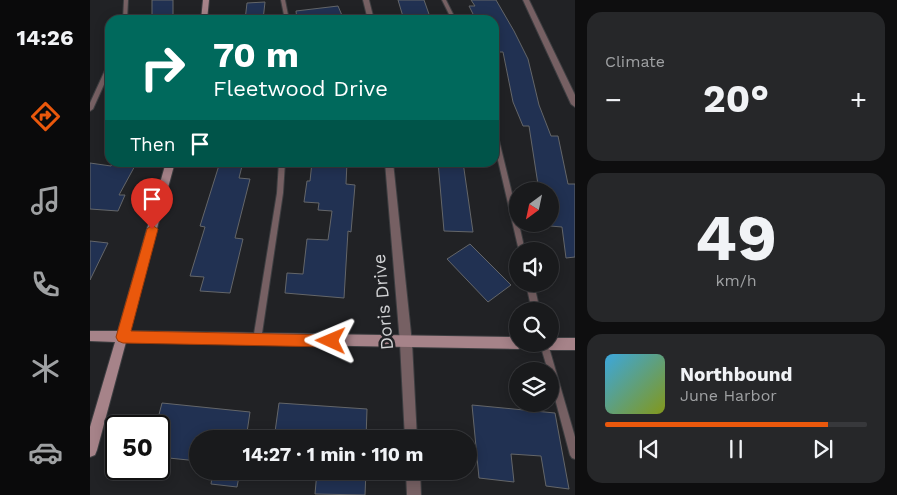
<!DOCTYPE html>
<html lang="en">
<head>
<meta charset="utf-8">
<style>
  :root { --surface:#191a1c; --page:#262729; --text:#f1f3f6; --muted:#9fa1a3; --line:#37383b; --accent:#ea580c }
  body { margin:0; font-family:"Work Sans",sans-serif; background:var(--page); color:var(--text); height:100vh; display:flex; flex-direction:column; font-size:19px; white-space:nowrap }
  * { box-sizing:border-box; margin:0 }
  p { font-size:16px; color:var(--muted) }
  .icon { flex:none; width:28px; height:28px; fill:none; stroke:currentColor; stroke-width:2; stroke-linecap:round; stroke-linejoin:round }
  .map { position:relative; flex:1; overflow:hidden }
  .drawer { display:flex; flex-direction:column; gap:12px; padding:12px; background:#0e0e0f; width:322px }
  .drawer>* { flex:none }
  .hud { position:absolute; left:15px; top:15px; width:394px; height:152px; border-radius:15px; box-shadow:0 2px 12px #0003,0 0 0 1px var(--line); background:#00695c; color:#fff; overflow:hidden }
  .needle { width:32px; rotate:213deg }
  .tools { position:absolute; left:419px; top:182px; display:grid; gap:10px }
  .tools a { display:grid; place-items:center; width:50px; height:50px; border-radius:50%; background:var(--surface); box-shadow:0 2px 12px #0003,0 0 0 1px var(--line); font-size:25px }
  .speed { position:absolute; left:15px; top:415px; display:flex; gap:10px; font-size:25px; font-weight:700; text-align:center }
  .speed>* { display:grid; place-content:center; width:65px; height:65px; border-radius:50%; background:var(--surface); box-shadow:0 2px 12px #0003,0 0 0 1px var(--line); line-height:1 }
  .speed .limit { border:2px solid #111; border-radius:8px; background:#fff; color:#111 }
  .pin { position:absolute; display:grid; place-items:center; width:42px; height:42px; color:#fff; margin:-51px -21px; border-radius:50% 50% 50% 0; rotate:-45deg; box-shadow:0 0 5px #0007 }
  .pin .icon { rotate:45deg }
  .me { position:absolute; width:55px; margin:-28px; rotate:271deg; stroke-linejoin:round; filter:drop-shadow(0 0 4px #0008) }
  .turn { display:flex; align-items:center; gap:18px; height:105px; padding:0 25px; font-size:22px }
  .turn .icon { width:65px; height:65px; stroke-width:2.5 }
  .turn b { display:block; font-size:35px; line-height:42px }
  .then { display:flex; align-items:center; height:48px; padding:0 25px; background:#0003; gap:10px; font-size:19px }
  .big { font-size:38px; font-weight:700; line-height:1.1 }
  .drawer .tile { flex:1; display:flex; flex-direction:column; justify-content:center; gap:8px; min-width:0; padding:0 18px; border-radius:15px; background:var(--page) }
  .drawer .dial { align-items:center; gap:0 }
  .dial b { font-size:65px; line-height:1 }
  .song { display:flex; align-items:center; gap:15px }
  .cover { width:60px; height:60px; border-radius:8px; background:linear-gradient(135deg,hsl(200 70% 55%),hsl(70 70% 35%)) }
  .played { height:5px; border-radius:2px; background:linear-gradient(90deg,var(--accent) 85%,var(--line) 85%) }
  .keys { display:flex; justify-content:space-around; direction:ltr }
  .heat { display:flex; justify-content:space-between; align-items:center; font-size:28px; direction:ltr }
  .trip { position:absolute; left:99px; top:430px; width:288px; height:50px; border-radius:25px; background:var(--surface); box-shadow:0 2px 12px #0003,0 0 0 1px var(--line); font-weight:700; line-height:50px; text-align:center }
  main { display:flex; flex:1; min-height:0 }
  .menu { display:flex; flex-direction:column; width:90px; justify-content:space-around; align-items:center; background:#0a0a0b; color:var(--muted) }
  .menu .icon { width:35px; height:35px }
  .menu .active { color:var(--accent) }
  .menu b { font-size:22px; color:var(--text) }
  .map>svg:first-child { display:block }
  .building { fill:#213152; stroke:#646669 }
  .lines { fill:none; stroke-linecap:round; stroke-linejoin:round }
  .lane-casing { stroke:#3d3e41; stroke-width:2 }
  .street-casing { stroke:#3d3e41; stroke-width:2 }
  .secondary-casing { stroke:#3d3e41; stroke-width:2 }
  .lane { fill:#766063; fill-rule:evenodd }
  .street { fill:#766063; fill-rule:evenodd }
  .secondary { fill:#a68389; fill-rule:evenodd }
  .route { fill:#ea580c; stroke:#983908 }
  .labels { text-anchor:middle; stroke-width:5; stroke-linejoin:round; paint-order:stroke }
  .street-label { font-size:18px; fill:#d2d3d5; stroke:#212225 }
</style>
</head>
<body>
<main>
<nav class="menu">
<b>14:26</b>
<svg class="icon active" aria-label="directions" viewBox="0 0 24 24"><path d="M12 3l9 9-9 9-9-9zM9 14v-3h6M13 9l2 2-2 2"/></svg>
<svg class="icon" aria-label="music" viewBox="0 0 24 24"><path d="M9 18V5l10-2v13"/><circle cx="6" cy="18" r="3"/><circle cx="16" cy="16" r="3"/></svg>
<svg class="icon" aria-label="phone" viewBox="0 0 24 24"><path d="M5 4h4l2 5-3 2q2 4 5 5l2-3 5 2v4C11 20 4 13 5 4z"/></svg>
<svg class="icon" aria-label="climate" viewBox="0 0 24 24"><path d="M12 3v18M4 7l16 10M4 17L20 7"/></svg>
<svg class="icon" aria-label="car" viewBox="0 0 24 24"><path d="M5 17H2v-5l4-1 3-4h7l3 4 3 1v5h-3M9 17h6M6 11h13"/><circle cx="7" cy="17" r="2"/><circle cx="17" cy="17" r="2"/></svg>
</nav>
<div class="map">
<svg width="485" height="495" viewBox="0 0 485 495">
  <rect width="100%" height="100%" fill="#212225"/>
  <path class="building" d="M 62,0 L 83,0 L 83,20 L 62,20 Z
    M 308,0 L 334,0 L 340,17 L 333,17 L 334,20 L 314,20 Z
    M 381,0 L 406,0 L 424,31 L 438,59 L 449,105 L 461,136 L 468,136 L 478,184 L 485,184 L 485,257 L 476,258 L 472,227 L 460,226 L 460,191 L 449,191 L 439,126 L 433,126 L 423,102 L 413,52 L 404,52 L 404,19 L 386,20 L 379,6 L 385,6 Z
    M 175,2 L 173,20 L 155,20 L 157,3 Z
    M 248,6 L 254,20 L 207,20 L 206,11 Z
    M 24,162 L 47,162 L 29,195 L 35,195 L 28,211 L 0,209 L 0,163 L 21,166 Z
    M 130,162 L 153,162 L 149,178 L 160,179 L 145,238 L 153,239 L 140,293 L 110,291 L 114,277 L 100,276 L 115,227 L 110,226 Z
    M 222,162 L 257,162 L 256,184 L 265,185 L 261,232 L 258,231 L 254,298 L 195,293 L 197,273 L 213,274 L 217,239 L 238,240 L 242,211 L 228,210 L 229,203 L 214,202 L 217,181 L 220,181 Z
    M 348,162 L 373,162 L 383,232 L 354,231 Z
    M 0,241 L 18,243 L 0,280 Z
    M 380,244 L 421,285 L 398,302 L 357,259 Z
    M 72,403 L 160,412 L 156,439 L 108,439 L 108,461 L 69,457 L 69,426 L 66,426 Z
    M 189,403 L 277,409 L 276,439 L 184,439 Z
    M 382,405 L 465,413 L 479,489 L 456,486 L 451,456 L 421,454 L 424,482 L 389,478 Z
    M 123,471 L 150,471 L 147,487 L 121,484 Z
    M 227,471 L 276,471 L 275,495 L 225,494 Z"/>
  <g class="lines">
    <g class="lane-casing">
      <path id="lane" d="M 34,0 L 38,0 L 37,20 L 33,20 Z
        M 191,0 L 195,0 L 199,20 L 195,20 Z
        M 352,0 L 356,0 L 366,20 L 362,20 Z
        M 20,64 L 20,71 L 3,109 L 0,111 L 0,103 L 17,66 Z
        M 404,130 L 407,132 L 428,218 L 428,224 L 429,224 L 435,251 L 429,251 L 404,143 Z
        M 189,162 L 195,162 L 193,193 L 171,340 L 170,343 L 167,344 L 164,343 L 163,340 L 187,193 Z
        M 436,284 L 444,284 L 450,311 L 442,311 Z
        M 450,344 L 458,344 L 485,437 L 485,459 L 482,458 L 480,455 L 460,380 L 460,371 L 458,371 Z"/>
    </g>
    <g class="street-casing">
      <path id="street" d="M 273,0 L 279,0 L 284,20 L 278,20 Z
        M 433,0 L 439,0 L 485,95 L 485,107 L 481,104 Z
        M 295,162 L 303,162 L 322,343 L 327,439 L 315,439 L 310,343 Z
        M 316,471 L 330,471 L 331,495 L 317,495 Z"/>
    </g>
    <g class="secondary-casing">
      <path id="secondary" d="M 113,0 L 119,0 L 117,20 L 111,20 Z
        M 76,162 L 85,162 L 39,331 L 428,337 L 428,344 L 433,344 L 432,347 L 428,349 L 36,342 L 7,450 L 5,455 L 0,457 L 0,427 L 25,342 L 0,341 L 0,331 L 28,331 Z
        M 460,338 L 485,338 L 485,350 L 460,350 L 456,348 L 454,344 L 460,344 Z"/>
    </g>
    <use href="#lane" class="lane"/>
    <use href="#street" class="street"/>
    <use href="#secondary" class="secondary"/>
  </g>
  <path class="route" d="M 62,225 L 68,229 L 41,331 L 241,335 L 246,337 L 248,341 L 246,346 L 241,347 L 33,343 L 28,341 L 26,337 L 57,229 Z"/>
  <g class="labels">
    <g class="street-label">
      <text transform="translate(293 302) rotate(-95)" y="6">Doris Drive</text>
    </g>
  </g>
</svg>
<div class="tools">
<a><svg class="needle" viewBox="-14 -14 28 28"><path d="M0-13l5 13h-10z" fill="#e53935"/><path d="M0 13l5-13h-10z" fill="#9fa1a3"/></svg></a>
<a><svg class="icon" aria-label="sound" viewBox="0 0 24 24"><path d="M4 9h4l5-4v14l-5-4H4zM17 9q2 3 0 6"/></svg></a>
<a><svg class="icon" aria-label="search" viewBox="0 0 24 24"><circle cx="10" cy="10" r="6"/><path d="M15 15l6 6"/></svg></a>
<a><svg class="icon" aria-label="layers" viewBox="0 0 24 24"><path d="M12 4l9 5-9 5-9-5zM3 14l9 5 9-5"/></svg></a>
</div>
<div class="speed"><div class="limit">50</div></div>
<div class="pin" style="left:62px;top:229px;background:#d93025"><svg class="icon" aria-label="arrive" viewBox="0 0 24 24"><path d="M6 21V4h12l-3 4 3 4H6"/></svg></div>
<svg class="me" style="left:241px;top:341px" viewBox="-20 -20 40 40"><path d="M0-17L14 15 0 8-14 15z" fill="#ea580c" stroke="#fff" stroke-width="4"/></svg>
<div class="trip">14:27 · 1 min · 110 m</div>
<div class="hud">
<div class="turn"><svg class="icon" aria-label="right" viewBox="0 0 24 24"><path d="M7 20v-9h11M14 6l5 5-5 5"/></svg><div><b>70 m</b>Fleetwood Drive</div></div>
<div class="then">Then<svg class="icon" aria-label="arrive" viewBox="0 0 24 24"><path d="M6 21V4h12l-3 4 3 4H6"/></svg></div>
</div>
</div>
<section class="drawer">
<div class="tile"><p>Climate</p>
<div class="heat"><a>−</a><b class="big">20°</b><a>+</a></div>
</div>
<div class="tile dial"><b>49</b><p>km/h</p></div>
<div class="tile">
<div class="song"><i class="cover"></i><div><b>Northbound</b><p>June Harbor</p></div></div>
<div class="played"></div>
<div class="keys"><svg class="icon" aria-label="previous" viewBox="0 0 24 24"><path d="M18 5L8 12l10 7zM5 5v14"/></svg><svg class="icon" aria-label="pause" viewBox="0 0 24 24"><path d="M8 5v14M16 5v14"/></svg><svg class="icon" aria-label="next" viewBox="0 0 24 24"><path d="M6 5l10 7-10 7zM19 5v14"/></svg></div>
</div>
</section>
</main>
</body>
</html>
